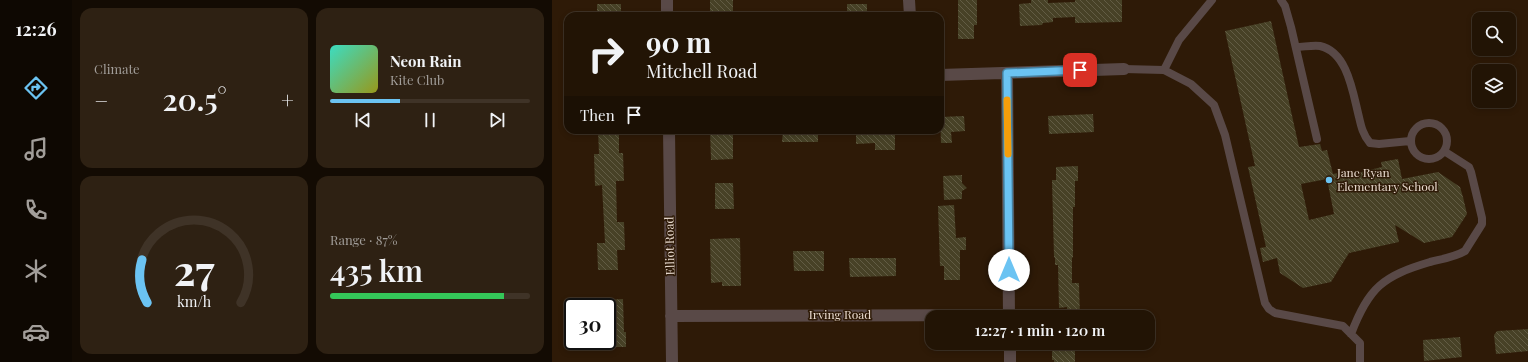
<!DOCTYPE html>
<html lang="en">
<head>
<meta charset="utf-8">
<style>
  :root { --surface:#221405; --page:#2e2113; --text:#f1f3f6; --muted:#a29e9a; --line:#3f3327; --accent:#6bc3f2 }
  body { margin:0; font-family:"Playfair Display",serif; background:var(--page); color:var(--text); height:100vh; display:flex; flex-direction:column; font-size:15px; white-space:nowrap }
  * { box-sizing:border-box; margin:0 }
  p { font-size:13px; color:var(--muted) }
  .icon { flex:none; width:22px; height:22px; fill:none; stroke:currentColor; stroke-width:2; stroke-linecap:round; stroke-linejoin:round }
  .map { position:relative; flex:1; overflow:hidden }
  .details { display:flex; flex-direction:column; gap:8px; padding:8px; background:#130b03; width:480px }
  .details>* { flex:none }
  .hud { position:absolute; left:12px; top:12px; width:380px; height:122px; border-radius:12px; box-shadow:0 2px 6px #0003,0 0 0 1px var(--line); background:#221405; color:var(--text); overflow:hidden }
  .controls { position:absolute; left:920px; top:12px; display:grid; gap:8px }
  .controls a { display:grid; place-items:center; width:44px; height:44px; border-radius:8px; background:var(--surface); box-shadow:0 2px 6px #0003,0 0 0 1px var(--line); font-size:20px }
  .speed { position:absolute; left:12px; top:298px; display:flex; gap:8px; font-size:20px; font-weight:700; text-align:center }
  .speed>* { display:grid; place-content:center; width:52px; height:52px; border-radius:50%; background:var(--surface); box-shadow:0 2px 6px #0003,0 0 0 1px var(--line); line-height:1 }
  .speed .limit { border:2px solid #111; border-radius:6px; background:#fff; color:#111 }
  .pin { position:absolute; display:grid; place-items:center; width:34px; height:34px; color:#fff; margin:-17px; border-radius:8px; box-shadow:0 2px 6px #0006 }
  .me { position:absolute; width:44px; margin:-22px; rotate:0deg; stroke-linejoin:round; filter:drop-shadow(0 0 3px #0008) }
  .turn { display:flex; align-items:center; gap:14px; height:84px; padding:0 16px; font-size:18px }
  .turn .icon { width:52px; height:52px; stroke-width:2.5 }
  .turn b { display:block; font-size:28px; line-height:34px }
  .then { display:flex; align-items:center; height:38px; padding:0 16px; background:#0003; gap:8px; font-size:15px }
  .big { font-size:30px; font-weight:600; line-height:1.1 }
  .details .card { flex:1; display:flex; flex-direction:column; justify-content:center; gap:6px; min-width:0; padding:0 14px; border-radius:12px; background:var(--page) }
  .details .dial { align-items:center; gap:0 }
  .dial svg { height:104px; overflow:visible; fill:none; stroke:var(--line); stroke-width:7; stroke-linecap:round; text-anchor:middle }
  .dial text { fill:var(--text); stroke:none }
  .song { display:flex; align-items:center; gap:12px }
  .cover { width:48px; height:48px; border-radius:6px; background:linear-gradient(135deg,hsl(170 70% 55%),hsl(60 70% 35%)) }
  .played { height:4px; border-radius:2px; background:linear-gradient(90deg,var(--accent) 35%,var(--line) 35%) }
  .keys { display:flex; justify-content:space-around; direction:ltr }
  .heat { display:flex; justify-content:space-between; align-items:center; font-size:22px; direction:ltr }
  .charge { height:6px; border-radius:3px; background:linear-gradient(90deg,#34c759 87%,var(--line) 0) }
  .details .tiles { flex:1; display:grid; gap:8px; grid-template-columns:repeat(2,1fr) }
  .trip { position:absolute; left:373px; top:310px; width:230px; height:40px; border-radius:12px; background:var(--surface); box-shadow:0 2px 6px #0003,0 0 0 1px var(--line); font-weight:600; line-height:40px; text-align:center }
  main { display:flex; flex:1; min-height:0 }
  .menu { display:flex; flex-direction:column; width:72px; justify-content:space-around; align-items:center; background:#0e0802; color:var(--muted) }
  .menu .icon { width:28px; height:28px }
  .menu .current { color:var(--accent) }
  .menu b { font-size:18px; color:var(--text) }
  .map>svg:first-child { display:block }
  .building { fill:url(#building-back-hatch); fill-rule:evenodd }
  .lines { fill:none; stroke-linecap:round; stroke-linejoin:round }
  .service { stroke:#594947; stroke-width:8 }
  .minor { stroke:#594947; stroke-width:12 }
  .route-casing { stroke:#467f9d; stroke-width:10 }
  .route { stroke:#6bc3f2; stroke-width:7 }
  .slow { stroke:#f59e0b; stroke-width:7 }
  .poi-dot { fill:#6bc3f2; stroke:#2e1a07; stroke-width:1.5 }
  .labels { text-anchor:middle; stroke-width:3; stroke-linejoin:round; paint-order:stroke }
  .poi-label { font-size:12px; fill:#e8dace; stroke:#2e1a07; text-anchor:start }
  .street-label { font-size:12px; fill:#e8dace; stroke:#2e1a07 }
</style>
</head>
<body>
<main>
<nav class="menu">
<b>12:26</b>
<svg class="icon current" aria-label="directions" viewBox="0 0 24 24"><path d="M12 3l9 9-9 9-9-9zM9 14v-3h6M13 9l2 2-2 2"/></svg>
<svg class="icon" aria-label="music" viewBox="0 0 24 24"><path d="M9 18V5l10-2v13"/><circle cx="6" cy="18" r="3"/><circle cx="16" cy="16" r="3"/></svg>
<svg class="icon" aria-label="phone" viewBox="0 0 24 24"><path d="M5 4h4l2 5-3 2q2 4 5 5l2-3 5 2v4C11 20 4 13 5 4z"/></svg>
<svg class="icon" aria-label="climate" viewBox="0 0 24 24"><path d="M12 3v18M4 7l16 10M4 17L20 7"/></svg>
<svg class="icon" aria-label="car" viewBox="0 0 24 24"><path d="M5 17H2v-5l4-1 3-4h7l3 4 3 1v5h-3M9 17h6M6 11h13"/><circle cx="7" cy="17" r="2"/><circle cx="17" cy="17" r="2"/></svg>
</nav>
<section class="details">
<div class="tiles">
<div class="card"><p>Climate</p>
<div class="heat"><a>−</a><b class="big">20.5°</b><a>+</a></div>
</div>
<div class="card">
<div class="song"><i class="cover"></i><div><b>Neon Rain</b><p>Kite Club</p></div></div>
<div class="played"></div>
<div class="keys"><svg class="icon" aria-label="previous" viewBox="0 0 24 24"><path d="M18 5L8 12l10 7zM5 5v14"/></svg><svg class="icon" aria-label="pause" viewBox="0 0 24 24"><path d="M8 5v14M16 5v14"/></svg><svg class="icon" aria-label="next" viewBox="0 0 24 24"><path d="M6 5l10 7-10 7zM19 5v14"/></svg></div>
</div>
<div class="card dial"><svg viewBox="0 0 100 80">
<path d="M14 69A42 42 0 1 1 86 69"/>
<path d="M14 69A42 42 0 0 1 10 36" stroke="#6bc3f2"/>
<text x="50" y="56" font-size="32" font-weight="700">27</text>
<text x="50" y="72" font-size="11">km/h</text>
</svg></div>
<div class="card"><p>Range · 87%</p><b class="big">435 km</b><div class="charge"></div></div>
</div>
</section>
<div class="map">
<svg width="976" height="362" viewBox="0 0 976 362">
  <defs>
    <pattern id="building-back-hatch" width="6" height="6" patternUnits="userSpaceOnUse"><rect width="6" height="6" fill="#474126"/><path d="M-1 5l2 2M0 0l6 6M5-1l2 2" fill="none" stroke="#625c44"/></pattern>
  </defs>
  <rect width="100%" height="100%" fill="#2e1a07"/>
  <path class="building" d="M 158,0 L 181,0 L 181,16 L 158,16 Z
    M 406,0 L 425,0 L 425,25 L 422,25 L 422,39 L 406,39 Z
    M 479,0 L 496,0 L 496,3 L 523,2 L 523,0 L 570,0 L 570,22 L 523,23 L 523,17 L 501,18 L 501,22 L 491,23 L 490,25 L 468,26 L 467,4 L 479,3 Z
    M 45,4 L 69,4 L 69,16 L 45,16 Z
    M 295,4 L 315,4 L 315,16 L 295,16 Z
    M 719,21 L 747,147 L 768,144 L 770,151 L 775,150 L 781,174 L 800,170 L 801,174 L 830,167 L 829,162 L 846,159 L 850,179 L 886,172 L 908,187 L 911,197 L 915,214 L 900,237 L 872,243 L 843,225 L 847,242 L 797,253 L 779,282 L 751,288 L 728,273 L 725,258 L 711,262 L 708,248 L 714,247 L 696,167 L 703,166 L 673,31 ZM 775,179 L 782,214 L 757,220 L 749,184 Z
    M 541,114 L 542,132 L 497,134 L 496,116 Z
    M 412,116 L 413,131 L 399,132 L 400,143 L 389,143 L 388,117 Z
    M 46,130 L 67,130 L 67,153 L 71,153 L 72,181 L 64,181 L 65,222 L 72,222 L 73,250 L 65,250 L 66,270 L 46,270 L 45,243 L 53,243 L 50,185 L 43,186 L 42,154 L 47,154 Z
    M 158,130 L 181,130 L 181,159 L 159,160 Z
    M 231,130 L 266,130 L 266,142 L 230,142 Z
    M 304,130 L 341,130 L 341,134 L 343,134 L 343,150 L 323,150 L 323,143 L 304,144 Z
    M 526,166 L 526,181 L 523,181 L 523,207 L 521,207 L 521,257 L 520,258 L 520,283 L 527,283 L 528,317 L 515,317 L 515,307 L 507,308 L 506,265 L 503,265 L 503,258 L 502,257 L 500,180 L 504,180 L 504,167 Z
    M 410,175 L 410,183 L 415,188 L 410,191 L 410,199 L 392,200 L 391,176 Z
    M 163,183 L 181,183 L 182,209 L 163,209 Z
    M 402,205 L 404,238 L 414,237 L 414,250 L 408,250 L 408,280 L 392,280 L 392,266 L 388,266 L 386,206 Z
    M 188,238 L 189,286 L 170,286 L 170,282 L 159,283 L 158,239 Z
    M 241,251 L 272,251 L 272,271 L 242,271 Z
    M 297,258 L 344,258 L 344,276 L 298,277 Z
    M 71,299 L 72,332 L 74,332 L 74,347 L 57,347 L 56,333 L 55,333 L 55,300 Z
    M 976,329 L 976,351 L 944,354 L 942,335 L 945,331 Z
    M 908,337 L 910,357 L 872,361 L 871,340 Z
    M 500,343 L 523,343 L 523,362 L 502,362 L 502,360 L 500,360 Z"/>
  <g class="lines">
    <path class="service" d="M 729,0 L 733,6 L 739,27 L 765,139
      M 744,47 C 751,47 761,45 768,46 C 796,52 801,94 807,117 C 809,126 811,135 818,143 L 827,144 L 858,141
      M 572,69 L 612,70 L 639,84 L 662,105 L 673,135 L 713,303 L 717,309 L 723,313 L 791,326 L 808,343 L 808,362
      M 612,70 L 627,40 L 660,0
      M859 141a18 18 0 1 1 36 0a18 18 0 1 1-36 0Z
      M 799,334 C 817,287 831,276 878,262 C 890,259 903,257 913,251 L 930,224 L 930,218 L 919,172 L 917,167 L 892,151"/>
    <path class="minor" d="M 115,0 L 115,16
      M 357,0 L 358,16
      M 455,73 L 457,317
      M 388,75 L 572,69
      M 117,130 L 120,362
      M 119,316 L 457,315
      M 458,343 L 458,362"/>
  </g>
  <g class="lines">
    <g class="route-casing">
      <path id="route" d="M 457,270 L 455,73 L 528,70"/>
    </g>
    <use href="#route" class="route"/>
    <path class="slow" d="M 455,100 L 456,154"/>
  </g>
  <circle class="poi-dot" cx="777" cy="180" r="4"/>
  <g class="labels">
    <g class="poi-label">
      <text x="785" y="177">Jane Ryan<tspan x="785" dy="14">Elementary School</tspan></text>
    </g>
    <g class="street-label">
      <text transform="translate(118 246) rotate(-91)" y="4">Elliot Road</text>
      <text x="288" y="319">Irving Road</text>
    </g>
  </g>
</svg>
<div class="controls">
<a><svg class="icon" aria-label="search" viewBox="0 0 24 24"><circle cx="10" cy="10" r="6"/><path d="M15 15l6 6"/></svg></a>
<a><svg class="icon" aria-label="layers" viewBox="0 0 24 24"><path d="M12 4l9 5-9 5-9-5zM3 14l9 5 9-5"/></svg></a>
</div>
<div class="speed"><div class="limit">30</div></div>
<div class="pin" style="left:528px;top:70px;background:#d93025"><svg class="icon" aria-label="arrive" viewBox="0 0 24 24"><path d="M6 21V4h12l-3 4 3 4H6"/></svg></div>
<svg class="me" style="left:457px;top:270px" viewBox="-20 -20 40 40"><circle r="19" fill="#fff"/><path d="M0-13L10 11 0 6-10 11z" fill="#6bc3f2"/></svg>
<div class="trip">12:27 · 1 min · 120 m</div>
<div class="hud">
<div class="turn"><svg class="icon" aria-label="right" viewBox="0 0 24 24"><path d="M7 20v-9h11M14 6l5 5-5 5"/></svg><div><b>90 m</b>Mitchell Road</div></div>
<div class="then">Then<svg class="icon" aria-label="arrive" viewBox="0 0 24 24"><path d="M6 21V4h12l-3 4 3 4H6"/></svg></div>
</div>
</div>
</main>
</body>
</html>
